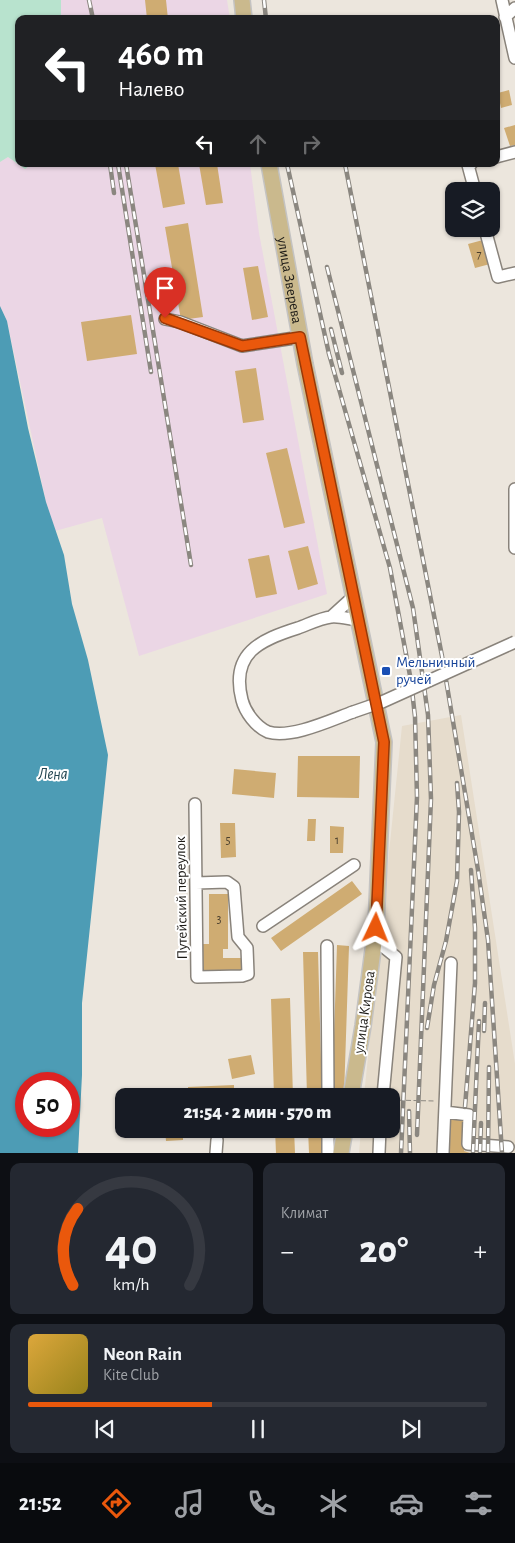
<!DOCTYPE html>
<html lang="ru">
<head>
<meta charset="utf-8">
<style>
  :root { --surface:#171b24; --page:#242831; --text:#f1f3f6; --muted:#9ea1a6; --line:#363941; --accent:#ea580c }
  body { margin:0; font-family:"Alegreya Sans",sans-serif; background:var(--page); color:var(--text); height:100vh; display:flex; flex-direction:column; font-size:19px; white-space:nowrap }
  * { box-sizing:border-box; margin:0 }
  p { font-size:16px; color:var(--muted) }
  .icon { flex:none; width:28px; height:28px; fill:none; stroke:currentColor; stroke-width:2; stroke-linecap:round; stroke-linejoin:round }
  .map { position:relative; height:1153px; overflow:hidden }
  .side { display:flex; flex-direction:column; gap:10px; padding:10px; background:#0d0f14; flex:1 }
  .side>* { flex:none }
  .guide { position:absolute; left:15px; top:15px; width:485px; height:152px; border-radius:10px; box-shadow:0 1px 4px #0004; background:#202124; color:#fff; overflow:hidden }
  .buttons { position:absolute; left:445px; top:182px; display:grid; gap:10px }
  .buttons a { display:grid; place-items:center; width:55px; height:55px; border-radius:10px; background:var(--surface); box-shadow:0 1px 4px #0004; font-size:25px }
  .speed { position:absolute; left:15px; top:1072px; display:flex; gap:10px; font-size:25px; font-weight:700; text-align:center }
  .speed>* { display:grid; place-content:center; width:65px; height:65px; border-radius:50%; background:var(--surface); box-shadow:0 1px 4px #0004; line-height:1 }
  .speed .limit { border:8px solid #d22; background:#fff; color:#111 }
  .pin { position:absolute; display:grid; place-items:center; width:42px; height:42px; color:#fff; margin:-51px -21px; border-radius:50% 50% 50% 0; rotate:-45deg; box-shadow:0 0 5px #0007 }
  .pin .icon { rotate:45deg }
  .me { position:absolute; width:55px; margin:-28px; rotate:2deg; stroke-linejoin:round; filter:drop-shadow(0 0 4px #0008) }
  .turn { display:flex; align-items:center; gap:18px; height:105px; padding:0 20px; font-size:22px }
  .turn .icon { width:65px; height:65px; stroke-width:2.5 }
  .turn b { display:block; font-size:35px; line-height:42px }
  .lanes { display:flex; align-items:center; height:48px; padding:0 20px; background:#0003; justify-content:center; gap:25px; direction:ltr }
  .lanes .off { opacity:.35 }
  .big { font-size:38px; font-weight:800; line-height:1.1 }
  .side .tile { flex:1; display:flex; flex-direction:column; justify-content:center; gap:8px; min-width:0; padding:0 18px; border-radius:10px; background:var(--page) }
  .side .dial { align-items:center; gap:0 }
  .dial svg { height:130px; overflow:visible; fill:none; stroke:var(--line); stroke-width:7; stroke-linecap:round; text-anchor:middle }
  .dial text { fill:var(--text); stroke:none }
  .song { display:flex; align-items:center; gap:15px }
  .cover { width:60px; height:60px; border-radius:8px; background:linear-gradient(135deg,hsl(40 70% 55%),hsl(50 70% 35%)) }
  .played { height:5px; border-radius:2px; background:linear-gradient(90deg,var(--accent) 40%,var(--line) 40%) }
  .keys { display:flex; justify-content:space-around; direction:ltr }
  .heat { display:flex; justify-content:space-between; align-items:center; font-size:28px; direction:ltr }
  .side .tiles { flex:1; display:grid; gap:10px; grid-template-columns:1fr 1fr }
  .tile:last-child { grid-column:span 2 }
  .trip { position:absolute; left:115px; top:1088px; width:285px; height:50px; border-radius:10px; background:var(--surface); box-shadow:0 1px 4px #0004; font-weight:800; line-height:50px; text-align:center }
  .menu { display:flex; height:80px; justify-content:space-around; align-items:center; background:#090b0e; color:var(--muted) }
  .menu .icon { width:35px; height:35px }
  .menu .active { color:var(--accent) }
  .menu b { font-size:22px; color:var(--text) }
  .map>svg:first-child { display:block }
  .built { fill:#e6dccc }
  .industrial { fill:#ebd6e5 }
  .green { fill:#b8e3ce }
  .water { fill:#4d9cb5; fill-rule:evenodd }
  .building { fill:#cfac72 }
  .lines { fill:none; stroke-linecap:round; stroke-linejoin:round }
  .minor-casing { stroke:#89837b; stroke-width:14 }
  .major-casing { stroke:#c4c3c2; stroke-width:18 }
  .path { stroke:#8c8881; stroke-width:1; stroke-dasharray:5 2.5; stroke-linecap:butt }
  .minor { stroke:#fff; stroke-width:11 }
  .major { stroke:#cab98d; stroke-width:15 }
  .rail-casing { stroke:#8b8780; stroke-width:4.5 }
  .rail { stroke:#fff; stroke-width:2.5; stroke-dasharray:8; stroke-linecap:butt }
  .minor-bridge-casing { stroke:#89837b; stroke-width:14; stroke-linecap:butt }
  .minor-bridge { stroke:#fff; stroke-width:11 }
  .route-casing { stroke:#983908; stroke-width:12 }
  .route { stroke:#ea580c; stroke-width:9 }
  .transit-dot { fill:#1a4fb4; stroke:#fff; stroke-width:2 }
  .labels { text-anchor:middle; stroke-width:4; stroke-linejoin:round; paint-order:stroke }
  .number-label { font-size:12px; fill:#493e2d }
  .street-label { font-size:15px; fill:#1c1a16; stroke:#fff }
  .transit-label { font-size:15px; fill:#164399; stroke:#fff; text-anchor:start }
  .water-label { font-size:16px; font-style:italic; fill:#204450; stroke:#fff }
</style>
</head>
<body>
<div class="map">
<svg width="515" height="1153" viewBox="0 0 515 1153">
  <rect width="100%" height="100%" fill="#ece6dd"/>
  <path class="built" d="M 461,715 L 515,1064 L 515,1153 L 359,1153 L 361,1129 L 391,1129 L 391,1096 L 364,1096 L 402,726 Z"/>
  <path class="industrial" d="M 61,0 L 227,0 L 230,19 L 61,19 Z
    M 8,157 L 25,169 L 32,164 L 250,164 L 259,233 L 327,594 L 139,656 L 102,518 L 55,531 L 46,502 L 7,321 L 0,306 L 0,162 Z"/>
  <path class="green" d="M 0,0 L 61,0 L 61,19 L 19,19 L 19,164 L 32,164 L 25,169 L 8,157 L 0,162 Z"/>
  <path class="water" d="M 0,306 L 7,321 L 28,428 L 46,502 L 64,555 L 72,604 L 88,660 L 108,755 L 82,1003 L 82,1075 L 78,1153 L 0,1153 ZM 26,1084 L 69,1084 L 69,1126 L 26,1126 Z"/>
  <path class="building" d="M 145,0 L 166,0 L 168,19 L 147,19 Z
    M 509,90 L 512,105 L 501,108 L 498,93 Z
    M 515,125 L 515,145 L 510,146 L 504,128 Z
    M 155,164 L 178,164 L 185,204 L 163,208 Z
    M 199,164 L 217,164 L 223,203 L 206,205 Z
    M 470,181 L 473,191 L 455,191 L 454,185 Z
    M 188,223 L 203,317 L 181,320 L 165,227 Z
    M 483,240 L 490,264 L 475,268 L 468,244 Z
    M 258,266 L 268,317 L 252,320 L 243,268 Z
    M 131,315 L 137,354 L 87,361 L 81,322 Z
    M 256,368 L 264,420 L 243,423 L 235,371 Z
    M 287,448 L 305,523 L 284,528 L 266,453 Z
    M 308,546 L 318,584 L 298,590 L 288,551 Z
    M 269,555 L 277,594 L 256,598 L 248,559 Z
    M 298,756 L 360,756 L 359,798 L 297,797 Z
    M 234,769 L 276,773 L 274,798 L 232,794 Z
    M 308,819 L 316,819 L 315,841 L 307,841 Z
    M 220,823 L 235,823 L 236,857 L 221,858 Z
    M 330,826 L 344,827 L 343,853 L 330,853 Z
    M 352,881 L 362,894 L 281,951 L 271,938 Z
    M 209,894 L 228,894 L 228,949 L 223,949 L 223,958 L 244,958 L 244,974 L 199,974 L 199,944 L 209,944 Z
    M 337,945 L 349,946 L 344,1096 L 332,1096 Z
    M 303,952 L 318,952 L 322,1096 L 307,1096 Z
    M 290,998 L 293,1096 L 274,1096 L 271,999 Z
    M 251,1055 L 255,1074 L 232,1079 L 228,1059 Z
    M 234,1085 L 234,1096 L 188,1096 L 188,1087 Z
    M 448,1119 L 465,1120 L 464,1151 L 470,1153 L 447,1153 Z
    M 165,1129 L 183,1129 L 183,1140 L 166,1141 Z
    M 275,1129 L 294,1129 L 295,1153 L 276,1153 Z
    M 308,1129 L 322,1129 L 323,1153 L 309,1153 Z"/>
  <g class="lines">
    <g class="minor-casing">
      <path id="minor" d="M 502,0 L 515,58
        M 505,17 L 515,8
        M 496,157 L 515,152
        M 471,164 L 468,165 L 475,191
        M 485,229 L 498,277 L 515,273
        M 165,319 L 180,322 L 242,346 L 301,337
        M 515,489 L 515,548
        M 331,617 L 353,597
        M 353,712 C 331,720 291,739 268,732 C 256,727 245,712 242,700 C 230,653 260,640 298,628 C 309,624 321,618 331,617 C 339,616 349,619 358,620
        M 195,804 L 197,977 L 242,976 L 248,974 L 247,948 L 238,937 L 234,887 L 227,882 L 196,883
        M 263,926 L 354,865
        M 375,940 L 396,957 L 383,1096
        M 327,946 L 328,1096
        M 351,1093 L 364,1096
        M 445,1112 L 469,1115 L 468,1144 L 508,1147
        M 328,1129 L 328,1153
        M 216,1153 L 217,1140
        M 379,1153 L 380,1129
        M 443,1153 L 451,963"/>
    </g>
    <g class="major-casing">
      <g id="major">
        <path d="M 242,0 L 244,19"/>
        <path id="s1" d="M 269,164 L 305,364 L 384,742 L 376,927 L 363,1026 L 351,1096"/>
        <path d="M 341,1153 L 345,1129"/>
      </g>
    </g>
    <path class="path" d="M 391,1100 L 435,1101"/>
    <use href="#minor" class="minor"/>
    <use href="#major" class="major"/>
    <g class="rail-casing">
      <path id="rail" d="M 89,0 L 93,19
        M 264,0 L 266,19
        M 110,164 L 114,193
        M 118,164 L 151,372
        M 126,164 L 191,565
        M 287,164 L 329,354 L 390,568 L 411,681 L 415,717 L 417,797 L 401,1153
        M 345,164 L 442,656 L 478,870 L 488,940 L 502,1153
        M 327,267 L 413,608 L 428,715 L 431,799 L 417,1135
        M 331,329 L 342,373
        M 427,1028 L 434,985 L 446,941 L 457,881 L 459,812 L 457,783
        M 484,1031 L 485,1003
        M 465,1107 L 475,983 L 475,928 L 471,870
        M 409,1111 L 410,1153
        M 473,1152 L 479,1021
        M 480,1152 L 481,1123
        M 488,1152 L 489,1067"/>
    </g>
    <use href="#rail" class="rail"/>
    <g class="minor-bridge-casing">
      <path id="minor-bridge" d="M 353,712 L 382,702 L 515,642"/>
    </g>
    <use href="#minor-bridge" class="minor-bridge"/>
  </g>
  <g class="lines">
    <g class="route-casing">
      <path id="route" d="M 165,318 L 242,346 L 300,337 L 384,742 L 376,928"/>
    </g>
    <use href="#route" class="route"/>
  </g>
  <rect class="transit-dot" x="381" y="666" width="10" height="10" rx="2.5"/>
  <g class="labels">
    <g class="number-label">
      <text x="479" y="258">7</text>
      <text x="228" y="844">5</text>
      <text x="337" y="844">1</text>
      <text x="219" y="923">3</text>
    </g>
    <g class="street-label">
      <text dy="5" stroke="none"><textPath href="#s1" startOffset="118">улица Зверева</textPath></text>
      <text transform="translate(181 898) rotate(-91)" y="5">Путейский переулок</text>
      <text transform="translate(364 1012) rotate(-82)" y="5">улица Кирова</text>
    </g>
    <g class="transit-label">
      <text x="396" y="667">Мельничный<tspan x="396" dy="17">ручей</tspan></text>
    </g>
    <g class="water-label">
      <text x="53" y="779">Лена</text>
    </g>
  </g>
</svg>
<div class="buttons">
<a><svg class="icon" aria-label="layers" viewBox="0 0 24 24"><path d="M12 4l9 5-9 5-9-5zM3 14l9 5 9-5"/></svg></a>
</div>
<div class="speed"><div class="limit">50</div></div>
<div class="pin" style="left:165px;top:318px;background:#d93025"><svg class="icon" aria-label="arrive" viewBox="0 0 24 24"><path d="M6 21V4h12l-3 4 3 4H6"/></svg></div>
<svg class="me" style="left:376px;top:928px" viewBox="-20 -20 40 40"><path d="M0-17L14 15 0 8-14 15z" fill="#ea580c" stroke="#fff" stroke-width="4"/></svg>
<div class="trip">21:54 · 2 мин · 570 m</div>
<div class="guide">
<div class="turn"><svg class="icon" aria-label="left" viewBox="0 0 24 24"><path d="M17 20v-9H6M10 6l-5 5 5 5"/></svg><div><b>460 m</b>Налево</div></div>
<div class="lanes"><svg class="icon" aria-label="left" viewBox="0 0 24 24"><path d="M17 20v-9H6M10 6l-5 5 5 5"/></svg><svg class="icon off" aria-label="ahead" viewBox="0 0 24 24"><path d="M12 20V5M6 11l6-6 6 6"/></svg><svg class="icon off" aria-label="right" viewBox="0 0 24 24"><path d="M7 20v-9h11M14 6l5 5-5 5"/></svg></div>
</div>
</div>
<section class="side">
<div class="tiles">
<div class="tile dial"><svg viewBox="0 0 100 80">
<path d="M14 69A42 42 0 1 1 86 69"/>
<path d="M14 69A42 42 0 0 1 17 22" stroke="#ea580c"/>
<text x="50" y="56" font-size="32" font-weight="700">40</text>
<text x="50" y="72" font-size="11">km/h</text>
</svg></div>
<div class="tile"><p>Климат</p>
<div class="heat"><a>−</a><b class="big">20°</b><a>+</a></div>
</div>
<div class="tile">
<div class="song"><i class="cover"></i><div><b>Neon Rain</b><p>Kite Club</p></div></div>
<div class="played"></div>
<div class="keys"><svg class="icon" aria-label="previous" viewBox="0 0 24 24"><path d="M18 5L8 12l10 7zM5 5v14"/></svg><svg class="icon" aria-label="pause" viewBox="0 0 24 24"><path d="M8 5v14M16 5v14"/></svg><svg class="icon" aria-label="next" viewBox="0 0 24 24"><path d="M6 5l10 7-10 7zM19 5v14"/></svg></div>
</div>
</div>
</section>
<nav class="menu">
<b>21:52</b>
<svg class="icon active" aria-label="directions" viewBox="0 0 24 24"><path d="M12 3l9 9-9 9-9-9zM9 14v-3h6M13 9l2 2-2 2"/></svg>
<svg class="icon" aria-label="music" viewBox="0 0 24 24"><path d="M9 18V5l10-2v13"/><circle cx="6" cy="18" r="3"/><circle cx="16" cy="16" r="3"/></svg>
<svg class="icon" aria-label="phone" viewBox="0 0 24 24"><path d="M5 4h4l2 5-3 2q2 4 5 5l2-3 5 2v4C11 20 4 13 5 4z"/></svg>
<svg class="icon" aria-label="climate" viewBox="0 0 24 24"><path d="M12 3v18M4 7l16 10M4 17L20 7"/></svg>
<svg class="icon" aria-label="car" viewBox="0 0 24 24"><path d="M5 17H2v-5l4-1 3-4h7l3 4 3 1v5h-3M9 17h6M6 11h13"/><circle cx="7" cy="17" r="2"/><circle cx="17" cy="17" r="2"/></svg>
<svg class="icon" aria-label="filters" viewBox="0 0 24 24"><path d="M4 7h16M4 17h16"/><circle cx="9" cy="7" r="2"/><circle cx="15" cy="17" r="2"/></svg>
</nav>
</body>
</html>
